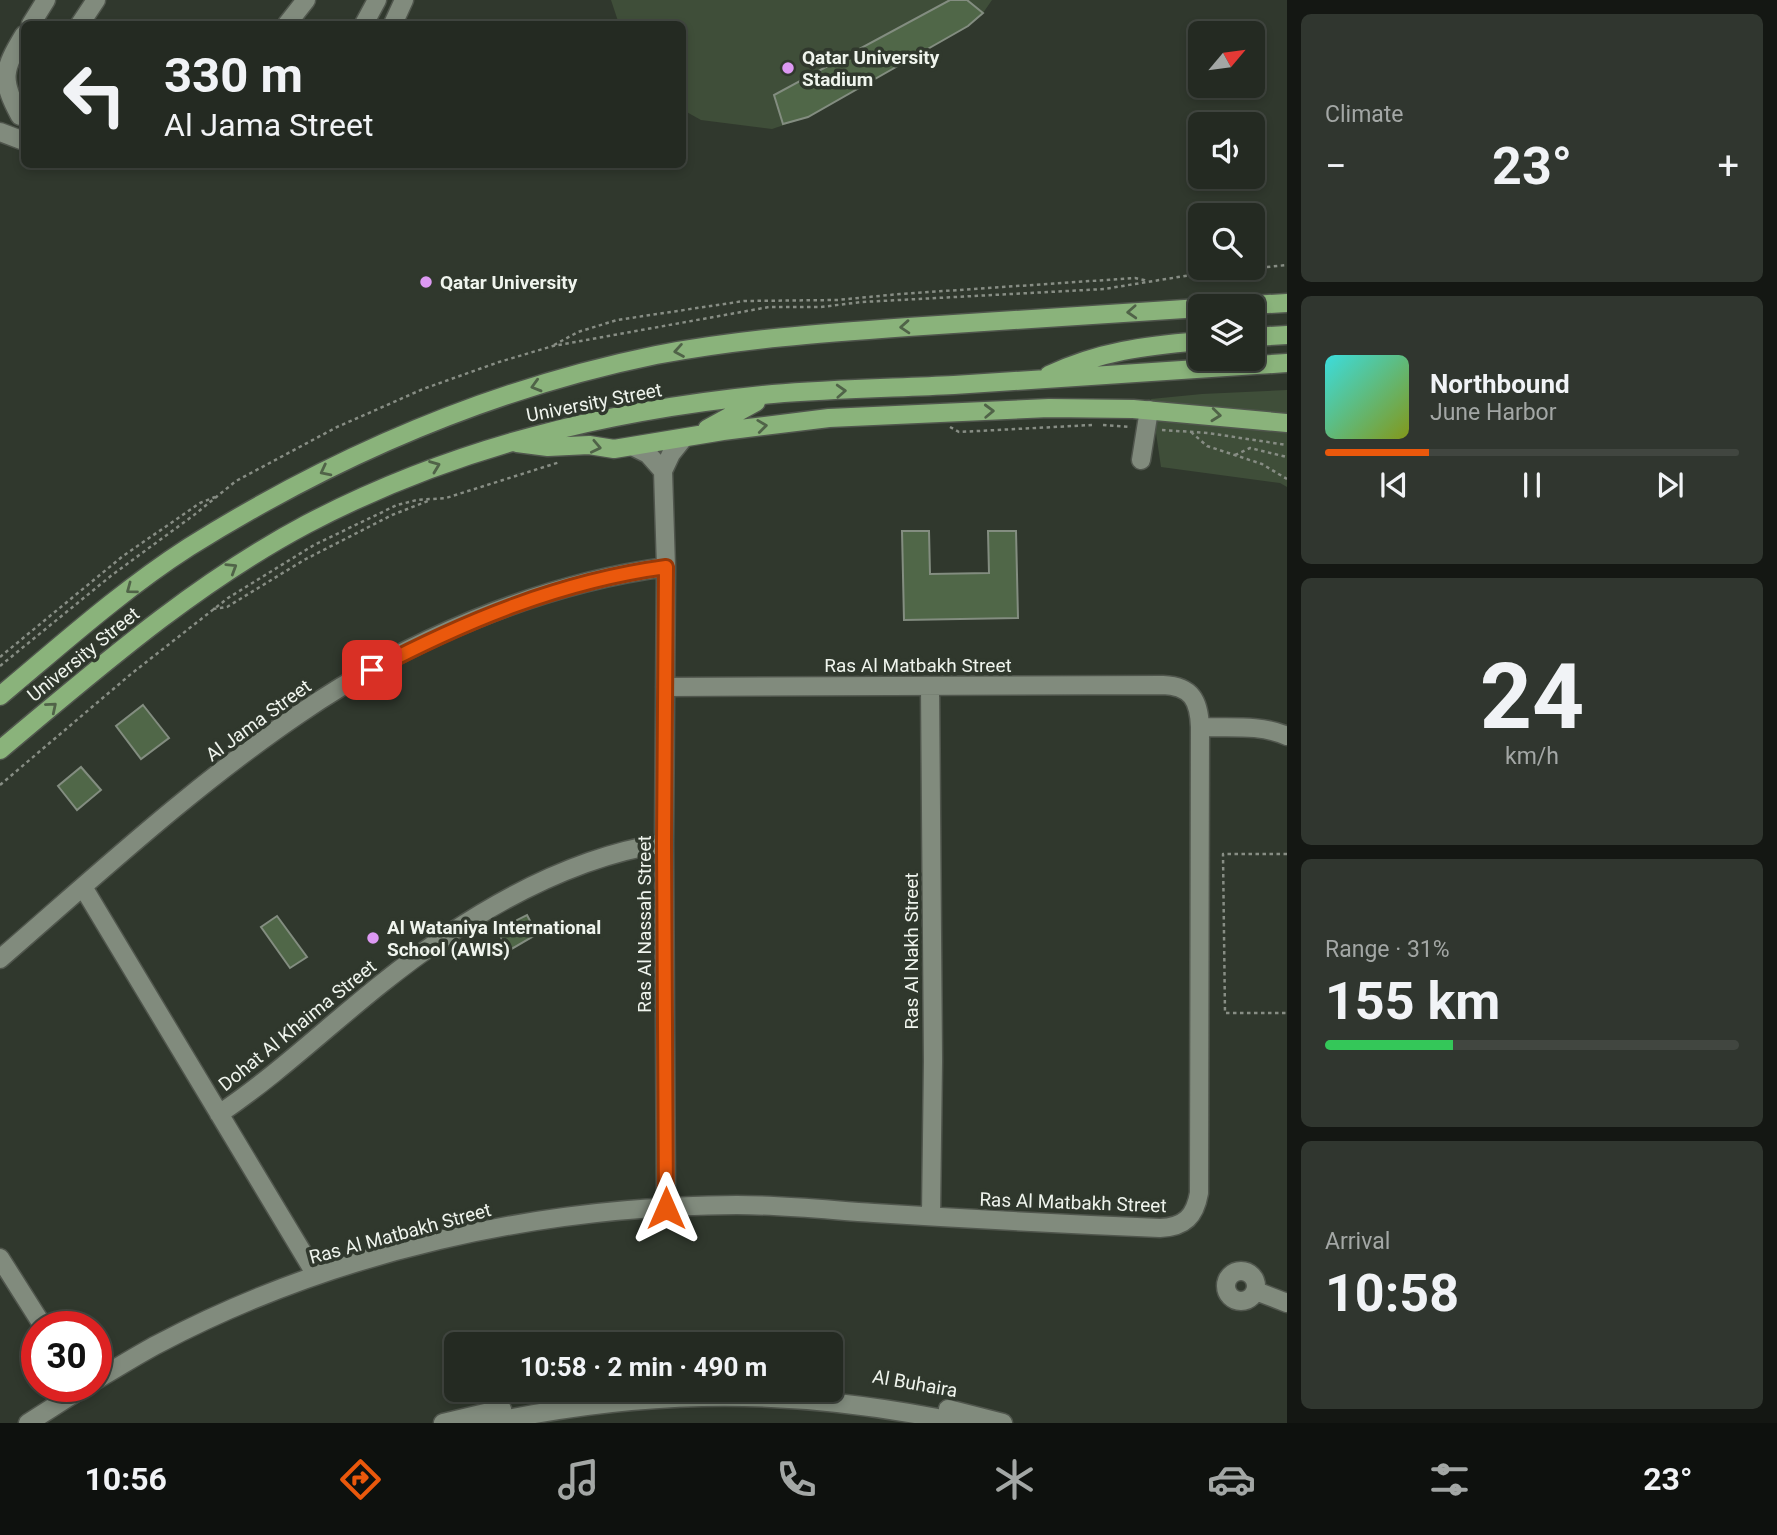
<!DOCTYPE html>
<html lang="en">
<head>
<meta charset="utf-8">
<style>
  :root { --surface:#242a22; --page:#30362f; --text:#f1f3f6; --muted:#a3a7a5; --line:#414640; --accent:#ea580c }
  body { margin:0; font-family:Roboto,sans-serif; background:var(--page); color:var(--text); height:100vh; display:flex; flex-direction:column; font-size:26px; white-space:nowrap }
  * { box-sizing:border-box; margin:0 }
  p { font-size:23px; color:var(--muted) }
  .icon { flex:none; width:38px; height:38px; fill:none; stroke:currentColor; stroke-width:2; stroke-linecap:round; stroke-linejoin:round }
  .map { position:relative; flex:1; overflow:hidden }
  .panel { display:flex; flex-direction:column; gap:14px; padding:14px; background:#141713; width:490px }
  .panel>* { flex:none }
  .banner { position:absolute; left:21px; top:21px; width:665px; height:147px; border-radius:10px; box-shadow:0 4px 10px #0003,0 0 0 2px var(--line); background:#242a22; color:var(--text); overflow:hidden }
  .needle { width:46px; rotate:61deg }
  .controls { position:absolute; left:1188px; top:21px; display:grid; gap:14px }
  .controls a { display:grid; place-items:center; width:77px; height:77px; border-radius:10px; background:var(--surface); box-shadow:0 4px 10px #0003,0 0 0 2px var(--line); font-size:35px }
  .speed { position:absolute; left:21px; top:1311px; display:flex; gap:14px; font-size:35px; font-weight:700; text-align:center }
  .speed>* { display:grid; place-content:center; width:91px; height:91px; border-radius:50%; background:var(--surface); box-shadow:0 4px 10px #0003,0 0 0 2px var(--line); line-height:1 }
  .speed .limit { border:10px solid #d22; background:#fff; color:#111 }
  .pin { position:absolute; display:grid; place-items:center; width:60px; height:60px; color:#fff; margin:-30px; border-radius:14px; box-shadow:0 4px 10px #0006 }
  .me { position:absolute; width:77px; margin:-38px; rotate:0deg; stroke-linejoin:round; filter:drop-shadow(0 0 5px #0008) }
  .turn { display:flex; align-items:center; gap:24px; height:147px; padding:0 28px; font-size:32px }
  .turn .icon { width:91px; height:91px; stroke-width:2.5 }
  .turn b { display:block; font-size:49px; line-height:60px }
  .big { font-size:52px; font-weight:700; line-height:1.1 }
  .panel .tile { flex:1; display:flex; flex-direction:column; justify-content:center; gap:10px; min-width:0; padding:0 24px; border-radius:10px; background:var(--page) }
  .panel .dial { align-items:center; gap:0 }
  .dial b { font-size:91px; line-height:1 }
  .song { display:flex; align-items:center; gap:21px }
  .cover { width:84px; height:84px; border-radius:10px; background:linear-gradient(135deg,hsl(180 70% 55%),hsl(70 70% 35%)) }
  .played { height:7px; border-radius:4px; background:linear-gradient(90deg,var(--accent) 25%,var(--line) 25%) }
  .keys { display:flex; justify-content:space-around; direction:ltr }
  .heat { display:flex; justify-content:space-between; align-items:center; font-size:38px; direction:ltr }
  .charge { height:10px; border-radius:5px; background:linear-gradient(90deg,#34c759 31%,var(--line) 0) }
  .trip { position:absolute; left:444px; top:1332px; width:399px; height:70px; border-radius:10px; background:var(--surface); box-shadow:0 4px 10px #0003,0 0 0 2px var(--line); font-weight:700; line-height:70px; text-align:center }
  .tabs { display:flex; height:112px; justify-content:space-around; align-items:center; background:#0e110e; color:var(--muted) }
  .tabs .icon { width:49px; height:49px }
  .tabs .current { color:var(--accent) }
  .tabs b { font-size:32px; color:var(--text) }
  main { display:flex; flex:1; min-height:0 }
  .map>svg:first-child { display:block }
  .green { fill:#3f4e39 }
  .building { fill:#506748; stroke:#838d80; stroke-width:2 }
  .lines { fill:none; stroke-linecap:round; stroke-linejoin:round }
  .minor-casing { stroke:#50564d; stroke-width:21 }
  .major-casing { stroke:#50564d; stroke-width:21 }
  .path { stroke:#878d84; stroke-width:2.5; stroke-dasharray:3.5 3.5; stroke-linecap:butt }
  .minor { stroke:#818b7d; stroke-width:18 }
  .major { stroke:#8ab37b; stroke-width:18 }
  .oneway { stroke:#506348 }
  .route-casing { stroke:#983908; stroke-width:18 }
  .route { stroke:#ea580c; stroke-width:12 }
  .poi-dot { fill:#dd99f3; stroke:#30382d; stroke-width:2.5 }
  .labels { text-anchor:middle; stroke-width:7; stroke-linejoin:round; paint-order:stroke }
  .poi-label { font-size:19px; font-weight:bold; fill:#eff4ed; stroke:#30382d; text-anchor:start }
  .street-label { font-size:19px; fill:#eff4ed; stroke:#30382d }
</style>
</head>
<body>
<main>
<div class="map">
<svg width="1287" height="1423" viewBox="0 0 1287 1423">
  <rect width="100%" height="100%" fill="#30382d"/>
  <path class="green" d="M 611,0 L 992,0 L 983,13 L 968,26 L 808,117 L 772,129 L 701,120 L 683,110 L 682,24 L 619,24 Z
    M 1287,390 L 1287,487 L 1280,483 L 1161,467 L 1151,399 L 1202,394 Z"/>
  <path class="building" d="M 950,0 L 967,0 L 983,13 L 968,26 L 808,117 L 783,124 L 774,95 Z
    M 902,531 L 929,531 L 930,574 L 989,573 L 988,531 L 1016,531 L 1018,618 L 904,620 Z
    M 143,705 L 169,738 L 141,759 L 116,726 Z
    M 81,767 L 101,790 L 77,810 L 58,786 Z
    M 527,915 L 537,934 L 508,951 L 497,930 Z
    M 277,916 L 307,957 L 290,968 L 261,927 Z"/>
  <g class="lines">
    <g class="minor-casing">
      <path id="minor" d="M 31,24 L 46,0
        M 80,24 L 96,0
        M 287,24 L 306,0
        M 364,24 L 377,0
        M 393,24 L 404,0
        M 20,116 C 0,79 3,70 24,35
        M 0,132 L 24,141
        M 634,447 L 648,454 L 663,471
        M 1141,460 L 1149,410
        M 930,686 L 933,1061 L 931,1215
        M 1200,727 C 1228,728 1261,724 1287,736
        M 83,887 L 316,1275
        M 0,959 C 97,875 193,786 299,714 C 406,641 537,584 666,567
        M 219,1114 C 277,1075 327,1027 381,984 C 462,919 559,859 664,843
        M 666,1208 L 664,843 L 666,567 L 663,471 L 671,454 L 683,439
        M 0,1258 L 43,1326
        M1226 1286a15 15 0 1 1 30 0a15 15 0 1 1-30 0Z
        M 1256,1291 L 1287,1303
        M 96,1380 C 117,1368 137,1355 158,1344 C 334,1251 539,1206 737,1205 C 783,1205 829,1210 874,1213 C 970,1219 1065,1224 1160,1228 C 1185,1227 1195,1216 1199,1193 L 1200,727 C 1199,701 1192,686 1163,685 L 665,687
        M 948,1409 L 1003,1423
        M 28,1423 L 86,1386
        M 443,1423 L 502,1409
        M 488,1423 C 653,1388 796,1388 962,1423"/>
    </g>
    <g class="major-casing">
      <path id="major" d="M 1234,306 L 1287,303
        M 1253,337 L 1287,335
        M 1049,375 C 1100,351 1145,346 1200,341
        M 707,429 L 756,402
        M 517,443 L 548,447 L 589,445 L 614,449 L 723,431 L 829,418 L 1049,408 L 1133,409 L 1287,423
        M 0,696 C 61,645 122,590 189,547 C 333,457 490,389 656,355 C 740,339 824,333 908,327 C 1006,320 1103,314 1200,308
        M 0,750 C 98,668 194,584 307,524 C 454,447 608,410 773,394 C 833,389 894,388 954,385 C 1065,378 1176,371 1287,363"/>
    </g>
    <path class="path" d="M 554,345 L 578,332 L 617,320 L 744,301 L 837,300 L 900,294 L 1135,278 L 1144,280 L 1147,283
      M 1103,425 L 1131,427
      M 950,427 L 959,432 L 1092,425
      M 1162,430 L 1208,433 L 1287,445
      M 1191,432 L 1207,446 L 1262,464 L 1287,479
      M 1235,455 L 1250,448 L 1287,457
      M 213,609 L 227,607 L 304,560 L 392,515 L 428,501
      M 0,657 L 123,556 L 200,503 L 215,497
      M 0,666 L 112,575 L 194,515 L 236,481 L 337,427 L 378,409 L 423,389 L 499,362 L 553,346 L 769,307 L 821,307 L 862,302 L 1104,289 L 1197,274 L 1287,265
      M 0,785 L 131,674 L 228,598 L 314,545 L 397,505 L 417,500 L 446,498 L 560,462
      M 1287,854 L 1223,854 L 1225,1013 L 1287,1013"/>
    <use href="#minor" class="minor"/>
    <use href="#major" class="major"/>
  </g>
  <defs><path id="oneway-chevron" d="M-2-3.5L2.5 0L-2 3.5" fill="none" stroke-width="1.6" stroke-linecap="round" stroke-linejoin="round" transform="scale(1.75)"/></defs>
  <g class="oneway">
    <use href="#oneway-chevron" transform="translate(1132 312) rotate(177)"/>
    <use href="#oneway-chevron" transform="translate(905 327) rotate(176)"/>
    <use href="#oneway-chevron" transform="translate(679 351) rotate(170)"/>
    <use href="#oneway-chevron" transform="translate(536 386) rotate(164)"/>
    <use href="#oneway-chevron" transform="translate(841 391) rotate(-3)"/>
    <use href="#oneway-chevron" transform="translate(989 411) rotate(-2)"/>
    <use href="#oneway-chevron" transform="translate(1216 415) rotate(6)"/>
    <use href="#oneway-chevron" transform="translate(762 426) rotate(-7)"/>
    <use href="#oneway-chevron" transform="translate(596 447) rotate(12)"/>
    <use href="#oneway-chevron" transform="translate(435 466) rotate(-21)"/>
    <use href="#oneway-chevron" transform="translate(325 471) rotate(153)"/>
    <use href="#oneway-chevron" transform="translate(232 568) rotate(-32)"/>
    <use href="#oneway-chevron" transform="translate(131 589) rotate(143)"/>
    <use href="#oneway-chevron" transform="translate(52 707) rotate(-40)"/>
  </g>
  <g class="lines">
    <g class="route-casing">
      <path id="route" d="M 372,670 C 465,621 561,581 666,567 L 664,843 L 666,1208"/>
    </g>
    <use href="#route" class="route"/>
  </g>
  <g class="poi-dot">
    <circle cx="788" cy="68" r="7"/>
    <circle cx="426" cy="282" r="7"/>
    <circle cx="373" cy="938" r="7"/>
  </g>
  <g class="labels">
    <g class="poi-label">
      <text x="802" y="64">Qatar University<tspan x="802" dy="22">Stadium</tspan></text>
      <text x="440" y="289">Qatar University</text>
      <text x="387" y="934">Al Wataniya International<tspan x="387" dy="22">School (AWIS)</tspan></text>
    </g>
    <g class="street-label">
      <text transform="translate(594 402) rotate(-11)" y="7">University Street</text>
      <text transform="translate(83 654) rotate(-39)" y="7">University Street</text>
      <text x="918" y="672">Ras Al Matbakh Street</text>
      <text transform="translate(258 720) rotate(-36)" y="7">Al Jama Street</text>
      <text transform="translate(644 924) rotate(-90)" y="7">Ras Al Nassah Street</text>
      <text transform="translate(911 951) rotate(-90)" y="7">Ras Al Nakh Street</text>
      <text transform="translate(297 1025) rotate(-39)" y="7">Dohat Al Khaima Street</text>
      <text transform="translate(1073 1202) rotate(2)" y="7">Ras Al Matbakh Street</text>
      <text transform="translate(400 1233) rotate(-15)" y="7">Ras Al Matbakh Street</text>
      <text transform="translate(915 1383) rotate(10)" y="7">Al Buhaira</text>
    </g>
  </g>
</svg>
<div class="controls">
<a><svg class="needle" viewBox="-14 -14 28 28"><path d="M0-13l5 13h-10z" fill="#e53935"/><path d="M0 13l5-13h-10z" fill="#a3a7a5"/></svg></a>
<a><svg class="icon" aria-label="sound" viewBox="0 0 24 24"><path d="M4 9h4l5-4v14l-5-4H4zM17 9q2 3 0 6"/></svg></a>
<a><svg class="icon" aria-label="search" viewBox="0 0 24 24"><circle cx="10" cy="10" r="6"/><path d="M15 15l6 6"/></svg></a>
<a><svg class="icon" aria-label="layers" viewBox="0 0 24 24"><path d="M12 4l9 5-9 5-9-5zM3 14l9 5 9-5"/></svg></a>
</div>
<div class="speed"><div class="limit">30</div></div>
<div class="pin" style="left:372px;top:670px;background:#d93025"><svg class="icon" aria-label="arrive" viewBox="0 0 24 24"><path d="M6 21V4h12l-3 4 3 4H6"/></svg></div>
<svg class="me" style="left:666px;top:1208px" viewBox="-20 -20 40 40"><path d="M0-17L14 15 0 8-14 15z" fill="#ea580c" stroke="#fff" stroke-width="4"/></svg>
<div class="trip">10:58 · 2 min · 490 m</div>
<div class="banner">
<div class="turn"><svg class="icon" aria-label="left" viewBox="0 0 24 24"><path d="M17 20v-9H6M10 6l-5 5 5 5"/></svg><div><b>330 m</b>Al Jama Street</div></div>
</div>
</div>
<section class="panel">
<div class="tile"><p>Climate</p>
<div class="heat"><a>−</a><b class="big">23°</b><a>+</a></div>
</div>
<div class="tile">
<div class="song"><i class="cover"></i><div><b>Northbound</b><p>June Harbor</p></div></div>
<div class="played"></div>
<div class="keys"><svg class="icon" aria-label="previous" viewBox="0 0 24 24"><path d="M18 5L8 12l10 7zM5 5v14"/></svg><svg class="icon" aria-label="pause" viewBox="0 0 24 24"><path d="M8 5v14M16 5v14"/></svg><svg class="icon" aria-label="next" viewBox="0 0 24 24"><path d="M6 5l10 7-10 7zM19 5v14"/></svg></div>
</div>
<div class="tile dial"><b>24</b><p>km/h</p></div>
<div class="tile"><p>Range · 31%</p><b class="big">155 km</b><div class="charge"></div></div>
<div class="tile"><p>Arrival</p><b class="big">10:58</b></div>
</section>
</main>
<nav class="tabs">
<b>10:56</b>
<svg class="icon current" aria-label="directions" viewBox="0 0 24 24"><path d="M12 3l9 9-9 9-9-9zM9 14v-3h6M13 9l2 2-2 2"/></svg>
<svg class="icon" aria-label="music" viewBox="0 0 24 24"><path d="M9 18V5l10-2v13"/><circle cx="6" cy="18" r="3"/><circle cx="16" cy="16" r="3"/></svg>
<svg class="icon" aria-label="phone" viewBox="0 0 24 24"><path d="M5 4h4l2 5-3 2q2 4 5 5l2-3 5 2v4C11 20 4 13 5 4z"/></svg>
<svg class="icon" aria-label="climate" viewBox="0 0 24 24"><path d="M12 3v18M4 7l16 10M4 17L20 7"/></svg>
<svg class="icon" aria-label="car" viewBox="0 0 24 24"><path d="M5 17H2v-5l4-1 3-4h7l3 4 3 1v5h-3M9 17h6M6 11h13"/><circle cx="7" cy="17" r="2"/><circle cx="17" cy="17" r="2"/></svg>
<svg class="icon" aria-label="filters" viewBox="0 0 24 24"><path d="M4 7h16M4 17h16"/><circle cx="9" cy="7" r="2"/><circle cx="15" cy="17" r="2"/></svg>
<b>23°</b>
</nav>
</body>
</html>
